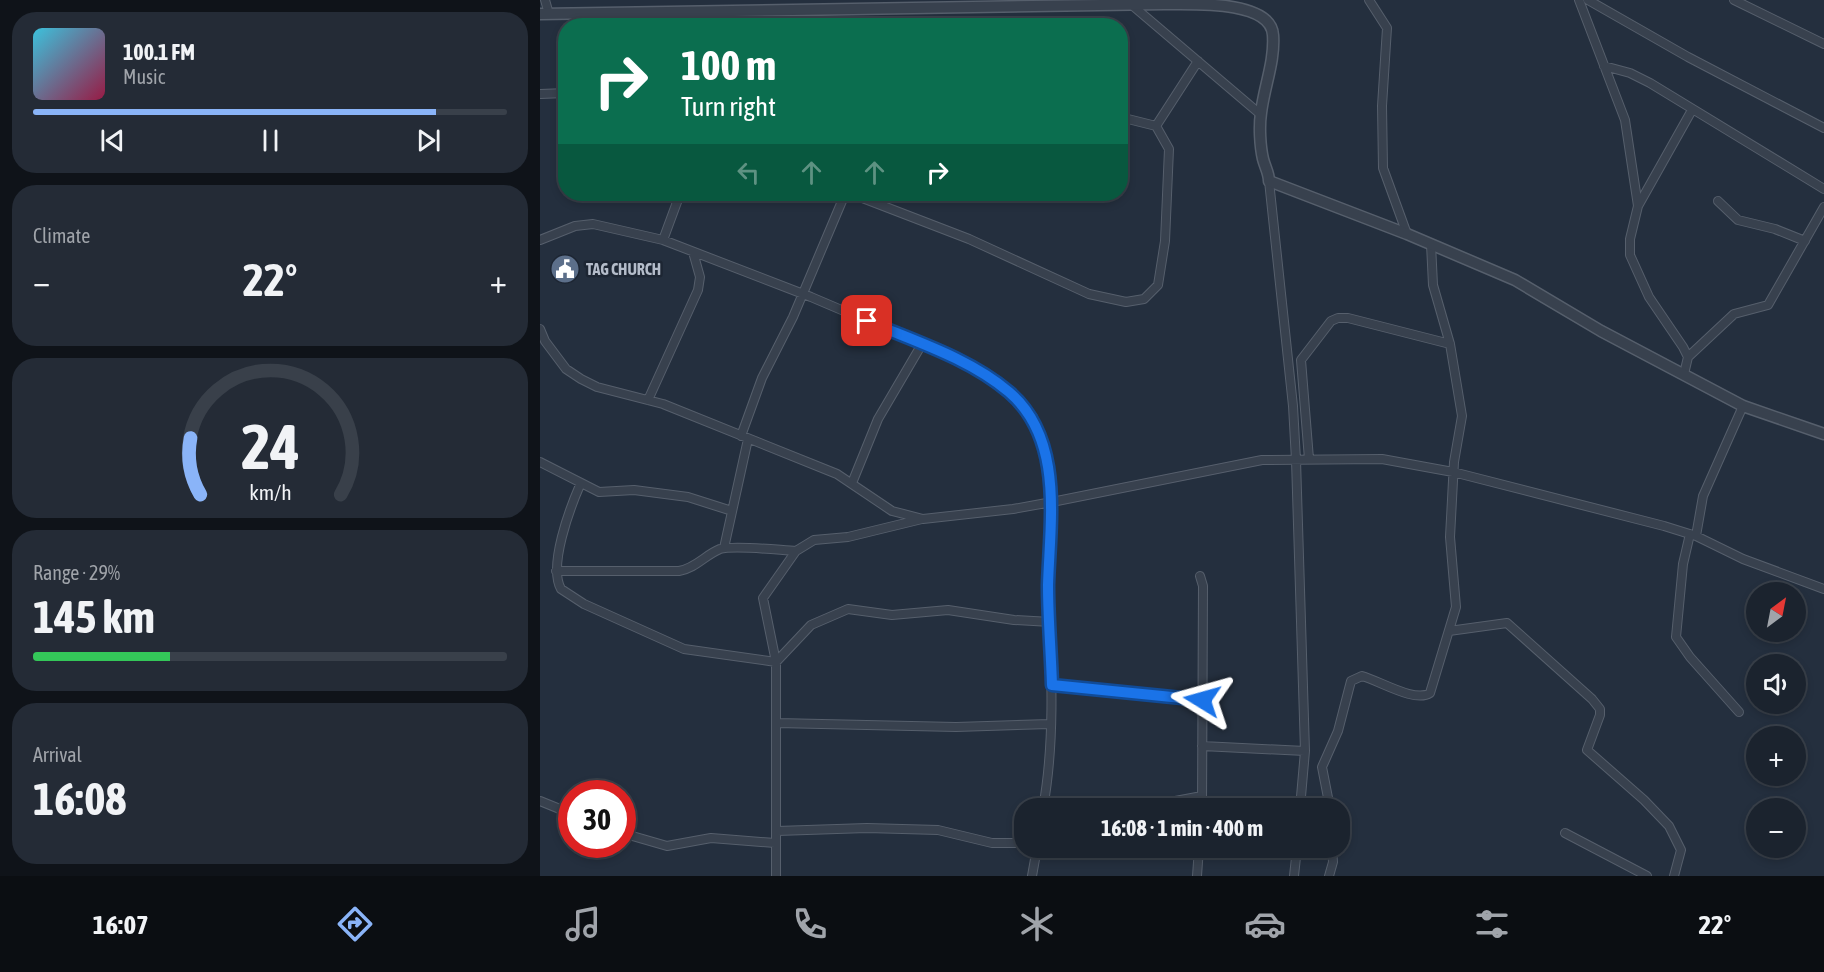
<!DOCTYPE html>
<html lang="en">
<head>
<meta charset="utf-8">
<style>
  :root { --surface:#1b232e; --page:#242b36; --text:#f1f3f6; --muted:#a0a4aa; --line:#39404a; --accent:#8ab4f8 }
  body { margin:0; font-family:"Asap Condensed",sans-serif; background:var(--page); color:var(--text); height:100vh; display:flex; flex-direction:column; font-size:22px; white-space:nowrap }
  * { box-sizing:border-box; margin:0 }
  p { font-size:20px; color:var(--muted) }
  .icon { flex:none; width:33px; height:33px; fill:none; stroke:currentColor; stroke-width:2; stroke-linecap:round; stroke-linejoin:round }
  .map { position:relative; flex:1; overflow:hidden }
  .sheet { display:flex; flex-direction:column; gap:12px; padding:12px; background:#0f1319; width:540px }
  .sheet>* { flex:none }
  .banner { position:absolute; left:18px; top:18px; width:570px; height:183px; border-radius:24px; box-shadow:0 3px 9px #0003,0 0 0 2px var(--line); background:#0b6e4f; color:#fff; overflow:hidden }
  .needle { width:39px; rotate:32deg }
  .fabs { position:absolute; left:1206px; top:582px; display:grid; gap:12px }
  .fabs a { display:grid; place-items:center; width:60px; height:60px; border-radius:50%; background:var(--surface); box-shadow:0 3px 9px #0003,0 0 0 2px var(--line); font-size:30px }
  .speed { position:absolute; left:18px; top:780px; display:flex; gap:12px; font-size:30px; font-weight:700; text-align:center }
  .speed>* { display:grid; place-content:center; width:78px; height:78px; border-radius:50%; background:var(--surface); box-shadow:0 3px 9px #0003,0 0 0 2px var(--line); line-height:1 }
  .speed .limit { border:9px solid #d22; background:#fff; color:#111 }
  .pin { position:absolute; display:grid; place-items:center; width:51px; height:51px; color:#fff; margin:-26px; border-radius:12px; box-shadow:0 3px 9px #0006 }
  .me { position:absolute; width:66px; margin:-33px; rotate:278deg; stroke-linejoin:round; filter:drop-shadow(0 0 4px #0008) }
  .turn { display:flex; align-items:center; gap:21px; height:126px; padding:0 24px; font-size:27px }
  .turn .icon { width:78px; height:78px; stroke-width:2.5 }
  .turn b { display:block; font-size:42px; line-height:51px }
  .lanes { display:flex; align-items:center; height:57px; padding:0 24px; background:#0003; justify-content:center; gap:30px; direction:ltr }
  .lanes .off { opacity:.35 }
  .big { font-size:45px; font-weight:700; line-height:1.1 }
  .sheet .tile { flex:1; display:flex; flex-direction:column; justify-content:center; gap:9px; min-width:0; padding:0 21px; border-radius:24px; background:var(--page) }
  .sheet .dial { align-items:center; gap:0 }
  .dial svg { height:156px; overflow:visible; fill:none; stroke:var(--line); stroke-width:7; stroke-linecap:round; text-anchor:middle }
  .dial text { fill:var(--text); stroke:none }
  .song { display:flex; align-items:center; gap:18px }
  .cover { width:72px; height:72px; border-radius:9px; background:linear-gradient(135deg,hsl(190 70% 55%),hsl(340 70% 35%)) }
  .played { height:6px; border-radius:3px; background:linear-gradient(90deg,var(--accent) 85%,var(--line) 85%) }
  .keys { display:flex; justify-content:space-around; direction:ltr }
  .heat { display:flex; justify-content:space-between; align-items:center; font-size:33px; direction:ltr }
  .charge { height:9px; border-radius:4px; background:linear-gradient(90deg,#34c759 29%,var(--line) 0) }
  .trip { position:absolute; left:474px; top:798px; width:336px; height:60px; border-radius:24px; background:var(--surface); box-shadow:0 3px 9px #0003,0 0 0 2px var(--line); font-weight:700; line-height:60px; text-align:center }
  .tab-bar { display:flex; height:96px; justify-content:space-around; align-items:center; background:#0b0e12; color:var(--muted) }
  .tab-bar .icon { width:42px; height:42px }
  .tab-bar .active { color:var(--accent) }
  .tab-bar b { font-size:27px; color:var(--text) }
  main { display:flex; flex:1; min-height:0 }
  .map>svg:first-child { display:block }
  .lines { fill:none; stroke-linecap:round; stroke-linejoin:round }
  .minor-casing { stroke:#565f6c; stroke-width:10 }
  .tertiary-casing { stroke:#565f6c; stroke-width:13 }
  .minor { stroke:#38414e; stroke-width:8 }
  .tertiary { stroke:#38414e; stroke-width:10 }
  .route-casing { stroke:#114b97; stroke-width:15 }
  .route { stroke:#1a73e8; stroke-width:10 }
  .labels { text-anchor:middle; stroke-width:5; stroke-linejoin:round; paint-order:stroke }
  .poi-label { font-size:16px; font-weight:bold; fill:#b4bcc9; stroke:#1d2633; text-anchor:start }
</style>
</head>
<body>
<main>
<section class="sheet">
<div class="tile">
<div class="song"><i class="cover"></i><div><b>100.1 FM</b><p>Music</p></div></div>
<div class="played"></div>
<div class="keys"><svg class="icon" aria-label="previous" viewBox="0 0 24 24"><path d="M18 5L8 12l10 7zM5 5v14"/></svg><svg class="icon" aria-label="pause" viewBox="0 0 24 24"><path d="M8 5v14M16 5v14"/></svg><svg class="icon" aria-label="next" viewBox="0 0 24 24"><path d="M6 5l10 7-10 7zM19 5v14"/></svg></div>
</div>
<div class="tile"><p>Climate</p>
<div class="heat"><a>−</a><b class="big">22°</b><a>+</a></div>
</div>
<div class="tile dial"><svg viewBox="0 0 100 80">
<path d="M14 69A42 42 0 1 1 86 69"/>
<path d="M14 69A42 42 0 0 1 9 40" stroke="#8ab4f8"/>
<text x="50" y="56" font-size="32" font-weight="700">24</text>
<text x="50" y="72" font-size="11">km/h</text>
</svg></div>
<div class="tile"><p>Range · 29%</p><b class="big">145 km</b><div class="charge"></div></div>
<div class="tile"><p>Arrival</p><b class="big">16:08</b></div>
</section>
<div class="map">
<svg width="1284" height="876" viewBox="0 0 1284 876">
  <rect width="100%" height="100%" fill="#242f3e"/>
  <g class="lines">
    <g class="minor-casing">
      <path id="minor" d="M 5,0 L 9,14
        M 829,0 L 847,28 L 842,106 L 843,168 L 867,234
        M 1039,0 L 1085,120 L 1098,206 L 1090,239 L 1090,255 L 1109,297 L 1143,347 L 1148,357 L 1144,374
        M 1048,0 L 1148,57 L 1284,128
        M 1194,0 L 1284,44
        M 593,6 L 720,114
        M 1064,66 L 1090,73 L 1110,83 L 1284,189
        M 0,94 L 26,93
        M 616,126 L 658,61
        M 729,181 L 753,406 L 756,460 L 765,751 L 760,808
        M 312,194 L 429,239 L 549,294 L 586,302 L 604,299 L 618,285 L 625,241 L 629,149 L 616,126 L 580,117
        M 1178,201 L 1198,220 L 1235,229 L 1265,241
        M 1098,206 L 1152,110
        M 0,240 L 35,226 L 53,224 L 123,240 L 271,297 L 426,363 L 469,392 L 493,417 L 507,460 L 512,502 L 722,460 L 842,459 L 913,472 L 1124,526 L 1156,536 L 1203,559 L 1284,589
        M 123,240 L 140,194
        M 0,329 L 5,341 L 26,369 L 41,379 L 57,387 L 123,404 L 297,474 L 352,511 L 383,519 L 473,509 L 512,502 C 511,531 507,560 508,589 C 511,661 516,737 503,808
        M 1148,357 L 1194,314 L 1228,305 L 1284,207
        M 108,400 L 158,290 L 160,277 L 153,252
        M 201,436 L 222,378 L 253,317 L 305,194
        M 769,459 L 761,360 L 791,321 L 798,318 L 808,318 L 910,344
        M 0,462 L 59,492 L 94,490 L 148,497 L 192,511
        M 312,483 L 338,419 L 382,344
        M 40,485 C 30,508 8,566 21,589 L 44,604 L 144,649 L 236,662 L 271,625 L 308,609 L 352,615 L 408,610 L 474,620 L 511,622
        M 1150,534 L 1143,564 L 1136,637 L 1150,657 L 1199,712
        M 1156,536 L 1163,496 L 1203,406
        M 184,548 L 208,439
        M 16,571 L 139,571 C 156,568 165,555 180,549 C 195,545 238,550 256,551
        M 660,576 L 663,586 L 662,808
        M 909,631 L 967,623 L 1052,699 L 1060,709 L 1060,715 L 1047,750 L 1104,800 L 1129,826 L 1141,850 L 1134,876
        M 512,685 L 662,700
        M 237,723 L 416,727 L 510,724
        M 662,746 L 765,751
        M 0,801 L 32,814
        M 563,808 L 614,805 L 662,796
        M 790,808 L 782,767 L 798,731 L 811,681 L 822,676 C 840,681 875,703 890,693 L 916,607 L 910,537 L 914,462 L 922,416 L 910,344 L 893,285 L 891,244
        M 237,831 L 327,828 L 398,830 L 452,843 L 484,843
        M 82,833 L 127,846 L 171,838 L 235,843
        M 1025,833 L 1107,876
        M 236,876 L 236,662 L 223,598 L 256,551 L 274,540 L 308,537 L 382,519
        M 492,876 L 497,848
        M 657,876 L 659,848
        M 754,876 L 757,848
        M 789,876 L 793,862 L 792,848"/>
    </g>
    <g class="tertiary-casing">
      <path id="tertiary" d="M 0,14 L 624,4 C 652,4 731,0 733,35 C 735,61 724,87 721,113 C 719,126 720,146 723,159 C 725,167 729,173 729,181 L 867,234 L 975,280 L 1061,331 L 1203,406 L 1284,434"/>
    </g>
    <use href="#minor" class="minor"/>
    <use href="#tertiary" class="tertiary"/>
  </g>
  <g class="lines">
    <g class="route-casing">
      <path id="route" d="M 327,321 C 374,341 429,358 469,392 C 524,439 510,520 508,585 C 508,618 511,652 512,685 L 662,700"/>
    </g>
    <use href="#route" class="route"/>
  </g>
  <defs>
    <g id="civic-disc" transform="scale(1.5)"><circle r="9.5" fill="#5c6f8a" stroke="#1d2633"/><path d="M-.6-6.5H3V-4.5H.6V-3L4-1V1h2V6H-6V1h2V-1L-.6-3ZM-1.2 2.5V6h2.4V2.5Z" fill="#fff"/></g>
  </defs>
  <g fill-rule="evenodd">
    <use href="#civic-disc" x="25" y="269"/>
  </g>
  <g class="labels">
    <g class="poi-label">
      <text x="46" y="275">TAG CHURCH</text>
    </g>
  </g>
</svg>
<div class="fabs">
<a><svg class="needle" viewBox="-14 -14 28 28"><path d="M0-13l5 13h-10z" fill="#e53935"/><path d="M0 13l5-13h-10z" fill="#a0a4aa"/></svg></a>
<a><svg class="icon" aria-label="sound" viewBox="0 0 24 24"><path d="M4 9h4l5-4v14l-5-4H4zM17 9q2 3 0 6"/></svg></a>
<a>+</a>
<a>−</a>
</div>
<div class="speed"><div class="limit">30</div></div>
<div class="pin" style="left:327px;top:321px;background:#d93025"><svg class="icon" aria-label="arrive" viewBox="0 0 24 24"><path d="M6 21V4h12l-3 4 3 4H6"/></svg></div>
<svg class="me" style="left:662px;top:700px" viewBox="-20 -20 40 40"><path d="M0-17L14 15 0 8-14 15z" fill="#1a73e8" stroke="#fff" stroke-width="4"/></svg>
<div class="trip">16:08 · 1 min · 400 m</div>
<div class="banner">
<div class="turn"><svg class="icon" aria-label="right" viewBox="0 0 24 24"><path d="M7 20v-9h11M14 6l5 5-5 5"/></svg><div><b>100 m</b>Turn right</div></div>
<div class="lanes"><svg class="icon off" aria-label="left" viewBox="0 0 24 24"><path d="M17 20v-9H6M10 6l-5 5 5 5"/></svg><svg class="icon off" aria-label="ahead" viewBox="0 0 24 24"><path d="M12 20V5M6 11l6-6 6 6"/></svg><svg class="icon off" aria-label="ahead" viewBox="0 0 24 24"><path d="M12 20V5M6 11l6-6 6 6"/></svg><svg class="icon" aria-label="right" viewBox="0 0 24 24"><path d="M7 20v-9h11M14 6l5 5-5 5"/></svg></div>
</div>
</div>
</main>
<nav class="tab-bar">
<b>16:07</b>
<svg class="icon active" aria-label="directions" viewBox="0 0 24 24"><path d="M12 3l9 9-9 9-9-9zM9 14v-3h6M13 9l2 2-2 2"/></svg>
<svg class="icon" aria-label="music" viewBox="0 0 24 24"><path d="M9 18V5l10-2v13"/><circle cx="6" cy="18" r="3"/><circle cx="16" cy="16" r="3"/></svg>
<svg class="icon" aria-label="phone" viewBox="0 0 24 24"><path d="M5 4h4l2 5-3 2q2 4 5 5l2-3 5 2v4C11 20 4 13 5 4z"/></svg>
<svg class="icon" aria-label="climate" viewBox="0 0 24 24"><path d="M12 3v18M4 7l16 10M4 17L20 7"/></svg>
<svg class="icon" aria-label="car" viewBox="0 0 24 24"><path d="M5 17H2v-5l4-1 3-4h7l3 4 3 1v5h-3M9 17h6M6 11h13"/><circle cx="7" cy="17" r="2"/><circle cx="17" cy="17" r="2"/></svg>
<svg class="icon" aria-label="filters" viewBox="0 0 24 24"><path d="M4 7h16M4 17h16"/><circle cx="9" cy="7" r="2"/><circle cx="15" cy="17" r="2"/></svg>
<b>22°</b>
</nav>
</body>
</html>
